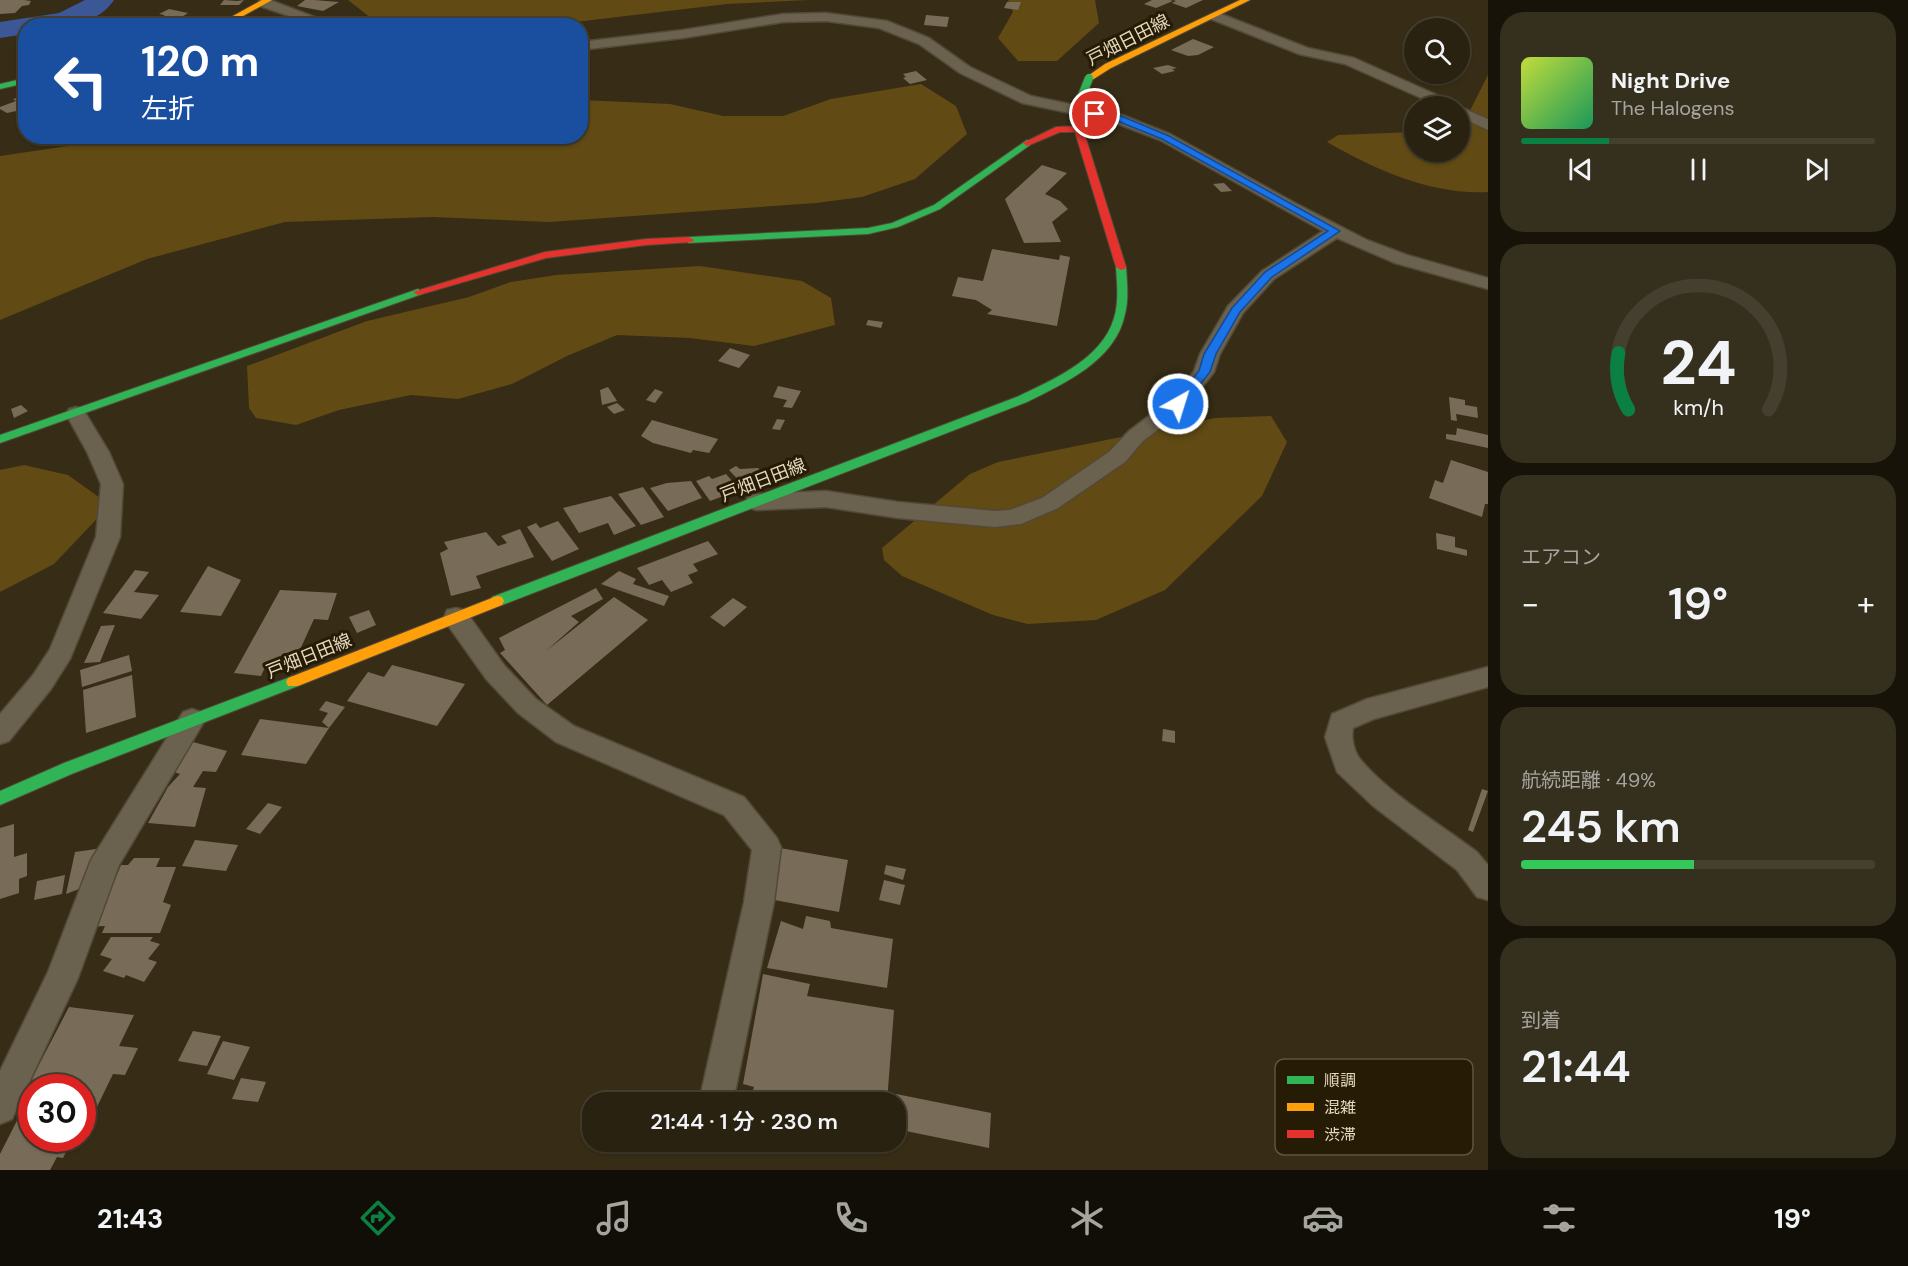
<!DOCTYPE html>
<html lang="ja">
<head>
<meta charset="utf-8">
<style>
  :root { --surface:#292210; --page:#352f1e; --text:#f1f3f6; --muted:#a5a49f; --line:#453f30; --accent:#0b8043 }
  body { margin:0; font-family:"DM Sans","Noto Sans JP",sans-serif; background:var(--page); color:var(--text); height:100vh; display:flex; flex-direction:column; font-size:22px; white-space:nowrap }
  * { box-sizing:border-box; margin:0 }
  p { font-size:20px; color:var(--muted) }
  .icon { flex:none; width:33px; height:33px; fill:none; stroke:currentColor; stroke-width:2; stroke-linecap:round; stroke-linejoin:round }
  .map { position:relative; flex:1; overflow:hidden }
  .panel { display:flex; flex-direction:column; gap:12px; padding:12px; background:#171309; width:420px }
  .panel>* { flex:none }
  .top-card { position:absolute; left:18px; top:18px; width:570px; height:126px; border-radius:24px; box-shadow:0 2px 4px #0004,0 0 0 2px var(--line); background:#1a4fa0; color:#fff; overflow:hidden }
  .controls { position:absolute; left:1404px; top:18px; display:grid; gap:12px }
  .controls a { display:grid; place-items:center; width:66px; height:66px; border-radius:50%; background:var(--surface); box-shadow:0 2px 4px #0004,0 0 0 2px var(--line); font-size:30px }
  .speed { position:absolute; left:18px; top:1074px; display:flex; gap:12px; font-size:30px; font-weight:700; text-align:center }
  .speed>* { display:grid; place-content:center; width:78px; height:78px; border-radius:50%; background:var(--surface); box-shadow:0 2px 4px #0004,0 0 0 2px var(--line); line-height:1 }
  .speed .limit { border:9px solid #d22; background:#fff; color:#111 }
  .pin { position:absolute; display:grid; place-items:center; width:51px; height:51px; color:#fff; margin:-26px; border:3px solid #fff; border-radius:50%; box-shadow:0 2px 6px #0007 }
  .me { position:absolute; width:66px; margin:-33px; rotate:39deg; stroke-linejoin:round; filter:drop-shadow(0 0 4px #0008) }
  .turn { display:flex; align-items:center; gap:21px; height:126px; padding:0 24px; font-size:27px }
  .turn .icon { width:78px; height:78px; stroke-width:2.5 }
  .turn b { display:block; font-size:42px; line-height:51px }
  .big { font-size:45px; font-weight:600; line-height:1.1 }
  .panel .card { flex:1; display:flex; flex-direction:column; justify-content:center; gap:9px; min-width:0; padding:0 21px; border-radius:24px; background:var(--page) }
  .panel .dial { align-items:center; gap:0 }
  .dial svg { height:156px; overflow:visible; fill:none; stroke:var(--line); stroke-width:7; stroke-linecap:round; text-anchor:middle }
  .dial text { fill:var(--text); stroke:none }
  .song { display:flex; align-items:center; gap:18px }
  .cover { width:72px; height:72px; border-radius:9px; background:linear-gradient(135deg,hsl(70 70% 55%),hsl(150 70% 35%)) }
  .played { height:6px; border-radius:3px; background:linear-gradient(90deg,var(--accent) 25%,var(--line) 25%) }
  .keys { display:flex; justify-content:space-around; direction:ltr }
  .heat { display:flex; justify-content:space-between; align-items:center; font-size:33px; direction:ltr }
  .charge { height:9px; border-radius:4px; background:linear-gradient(90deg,#34c759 49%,var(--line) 0) }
  .trip { position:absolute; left:582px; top:1092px; width:324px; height:60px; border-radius:24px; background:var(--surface); box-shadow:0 2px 4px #0004,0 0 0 2px var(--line); font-weight:600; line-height:60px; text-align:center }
  .tabs { display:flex; height:96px; justify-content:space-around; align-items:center; background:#100e06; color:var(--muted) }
  .tabs .icon { width:42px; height:42px }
  .tabs .on { color:var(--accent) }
  .tabs b { font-size:27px; color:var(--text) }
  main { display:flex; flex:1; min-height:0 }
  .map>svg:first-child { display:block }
  .green { fill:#614a13 }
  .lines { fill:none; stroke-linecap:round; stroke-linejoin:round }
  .river { fill:#3c5796; fill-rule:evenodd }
  .building { fill:#786c59 }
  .street-casing { stroke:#524937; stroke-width:3 }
  .fast-casing { stroke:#524937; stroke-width:2 }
  .slow-casing { stroke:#524937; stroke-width:2 }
  .jam-casing { stroke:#524937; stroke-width:2 }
  .street { fill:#6a614e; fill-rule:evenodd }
  .fast { fill:#30b455; fill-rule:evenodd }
  .slow { fill:#ff9f0a; fill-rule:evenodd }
  .jam { fill:#e5322d; fill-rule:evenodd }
  .fast-bridge-casing { stroke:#524937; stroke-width:10; stroke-linecap:butt }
  .fast-bridge { stroke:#30b455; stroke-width:8 }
  .route { fill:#1a73e8; stroke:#114b97; stroke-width:1.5 }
  .labels { text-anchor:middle; stroke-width:6; stroke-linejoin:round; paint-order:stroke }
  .street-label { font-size:18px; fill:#e6d9be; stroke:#261c06 }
  .key { fill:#261c06; stroke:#60553d; stroke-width:1.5 }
  .key-label { font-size:16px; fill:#e6d9be }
</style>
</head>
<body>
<main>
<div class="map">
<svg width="1488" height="1170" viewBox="0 0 1488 1170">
  <rect width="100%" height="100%" fill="#372d16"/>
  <path class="green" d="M 348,0 L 809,0 L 727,4 L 550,25 L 483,26 L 376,22 Z
    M 1008,0 L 1095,0 L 1099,23 L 1057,61 L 1018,61 L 998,38 L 1013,12 Z
    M 1488,75 L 1488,192 C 1431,195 1376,170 1327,142 L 1338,135 L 1414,132 L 1414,152 L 1460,152 L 1460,130 Z
    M 921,84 L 956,106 L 967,134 L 915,179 L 862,197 L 816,203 L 549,222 L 433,217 L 285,222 L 147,259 L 0,320 L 0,156 L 136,136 L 580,136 L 581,100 L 670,104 L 723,116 L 783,116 L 831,99 Z
    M 700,266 L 802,281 L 831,298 L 835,325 L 754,346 L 690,338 L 617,335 L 567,356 L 512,384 L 458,399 L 411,395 L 339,410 L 296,425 L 256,418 L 249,408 L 247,366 L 367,321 L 469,297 L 511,282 L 556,275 Z
    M 1271,416 L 1287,442 L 1262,496 L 1165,590 L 1096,620 L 1028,624 L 993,615 L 902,576 L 884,560 L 882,548 L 970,474 L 998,462 L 1215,418 Z
    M 24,465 L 68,475 L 110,505 L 54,564 L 0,592 L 0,470 Z"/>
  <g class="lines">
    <path class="river" d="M 85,0 L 114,0 C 93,30 57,26 26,26 L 26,34 L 0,38 L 0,22 L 59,13 Z"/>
  </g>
  <path class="building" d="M 0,0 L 24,0 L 31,1 L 29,5 L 22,6 L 15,13 L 0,14 Z
    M 224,0 L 237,1 L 244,0 L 239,5 L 220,5 Z
    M 305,0 L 314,0 L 339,2 L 323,11 L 297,6 Z
    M 1152,0 L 1170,0 L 1173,1 L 1156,8 L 1144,4 Z
    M 1173,0 L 1203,0 L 1186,8 L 1172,3 L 1176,1 Z
    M 1007,2 L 1021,2 L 1018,10 L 1004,8 Z
    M 169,9 L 188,13 L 168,26 L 138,24 L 145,20 L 153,21 L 165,15 L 159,14 Z
    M 926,15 L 949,17 L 947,27 L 924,25 Z
    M 269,17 L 278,18 L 268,26 L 252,26 Z
    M 1193,39 L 1214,47 L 1198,55 L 1188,56 L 1171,50 Z
    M 1168,65 L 1177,68 L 1172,69 L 1175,71 L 1162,74 L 1153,68 Z
    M 916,71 L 927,80 L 910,84 L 903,78 L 906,77 L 903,74 Z
    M 26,95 L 26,109 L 7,113 L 0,109 L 0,107 L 16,101 L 13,99 Z
    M 1042,165 L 1067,173 L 1045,194 L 1060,201 L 1068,209 L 1052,222 L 1061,242 L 1024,243 L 1005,199 Z
    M 1224,183 L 1232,191 L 1221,192 L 1213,184 Z
    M 992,249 L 1059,260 L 1060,255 L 1070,257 L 1057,326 L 987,314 L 992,310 L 976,300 L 952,296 L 958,277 L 983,281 Z
    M 868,320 L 883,322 L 881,328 L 866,325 Z
    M 730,348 L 750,355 L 739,368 L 718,361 Z
    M 778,386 L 801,391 L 792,408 L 783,407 L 787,400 L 773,397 Z
    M 608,387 L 617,401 L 602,405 L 600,390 Z
    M 655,389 L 663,392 L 655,403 L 646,400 Z
    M 1449,397 L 1465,400 L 1465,405 L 1477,407 L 1478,418 L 1456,414 L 1457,421 L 1451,420 Z
    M 617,403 L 625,410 L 614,414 L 607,407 Z
    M 21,405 L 28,411 L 14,418 L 11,409 Z
    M 777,419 L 785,420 L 780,430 L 772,429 Z
    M 652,420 L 718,439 L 709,453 L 693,450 L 691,453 L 653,443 L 641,436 Z
    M 1457,428 L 1488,435 L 1488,448 L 1446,439 L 1446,434 L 1456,435 Z
    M 1451,460 L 1488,472 L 1488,504 L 1485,504 L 1482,517 L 1429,498 L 1435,480 L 1443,483 Z
    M 736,466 L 740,469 L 758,468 L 765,476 L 743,485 L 729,470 Z
    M 726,474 L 740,490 L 710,501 L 696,481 L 709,476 L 712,479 Z
    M 691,481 L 702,498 L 668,511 L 650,488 L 667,483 Z
    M 643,487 L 664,517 L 641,525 L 618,494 Z
    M 611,496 L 636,526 L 614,535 L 608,523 L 579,533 L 563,508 Z
    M 558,521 L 579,549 L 552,561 L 527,527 L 536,523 L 540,528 Z
    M 520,529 L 534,557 L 476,576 L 481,588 L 451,596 L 440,553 L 448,549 L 444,542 L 486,532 L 498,546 L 507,543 L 501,536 Z
    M 1436,533 L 1455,537 L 1455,547 L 1467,550 L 1467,556 L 1437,549 Z
    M 708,541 L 718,554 L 693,564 L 698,571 L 688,575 L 693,583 L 671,592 L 662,580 L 649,585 L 637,568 Z
    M 208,566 L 241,580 L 221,616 L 180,612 Z
    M 135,570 L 149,572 L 134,592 L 159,595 L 141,619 L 103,613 Z
    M 619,571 L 636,579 L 633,584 L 669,596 L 664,606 L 601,584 Z
    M 596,588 L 603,599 L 571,616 L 579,622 L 546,651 L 614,597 L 648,620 L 547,705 L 500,653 L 505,650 L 499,638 Z
    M 280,590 L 337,593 L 328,620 L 314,619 L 298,654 L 284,653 L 278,664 L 267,663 L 261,676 L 234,673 Z
    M 733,598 L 747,607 L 724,627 L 710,617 Z
    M 369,610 L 376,625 L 357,633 L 349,617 Z
    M 115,625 L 100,662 L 84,663 L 101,626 Z
    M 129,655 L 132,671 L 82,687 L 80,670 Z
    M 392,665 L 465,684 L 437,726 L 347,701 L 368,672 L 384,677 Z
    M 132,675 L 136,717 L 86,733 L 83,690 Z
    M 326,701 L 345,707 L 329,728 L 322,722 L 328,713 L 319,710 Z
    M 260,719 L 329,728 L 306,764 L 241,755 Z
    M 1163,729 L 1175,731 L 1175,743 L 1162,741 Z
    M 189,741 L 227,751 L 216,772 L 203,771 L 193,787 L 206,788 L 195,827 L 148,823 L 168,787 L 180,774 L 171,771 Z
    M 1482,789 L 1488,791 L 1473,832 L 1468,830 Z
    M 268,803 L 282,807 L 260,834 L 246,829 Z
    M 14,824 L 14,857 L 27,853 L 27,876 L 19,879 L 19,893 L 0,899 L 0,828 Z
    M 195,840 L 238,845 L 226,871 L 182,866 Z
    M 103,848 L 79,889 L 66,894 L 75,852 Z
    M 780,848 L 848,860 L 839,912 L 769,899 Z
    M 134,858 L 160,858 L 156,867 L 176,867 L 163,902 L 171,905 L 160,933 L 102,933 L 105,926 L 87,927 L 100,896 L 108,896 L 121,865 L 128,865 Z
    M 886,865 L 906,869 L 903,880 L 884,874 Z
    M 65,875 L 62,894 L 34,900 L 37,881 Z
    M 884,880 L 905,885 L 900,905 L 879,900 Z
    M 806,916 L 830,921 L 831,928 L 893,939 L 887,988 L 767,968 L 781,921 L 803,929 Z
    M 111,937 L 153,937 L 150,941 L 160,944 L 148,959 L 157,962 L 144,982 L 126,975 L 124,978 L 103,971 L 112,959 L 100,955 Z
    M 763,974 L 810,984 L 807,996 L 894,1010 L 887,1102 L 780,1102 L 751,1097 L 754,1087 L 743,1084 Z
    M 69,1007 L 134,1015 L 119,1046 L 138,1048 L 125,1075 L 113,1074 L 95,1111 L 82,1110 L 82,1088 L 33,1088 L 38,1079 L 31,1080 Z
    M 193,1031 L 221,1036 L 207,1066 L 178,1061 Z
    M 223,1041 L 250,1047 L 234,1080 L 207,1074 Z
    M 241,1078 L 266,1082 L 258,1102 L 232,1099 Z
    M 32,1091 L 32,1138 L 73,1138 L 63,1158 L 57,1157 L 50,1170 L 0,1170 L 0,1154 Z
    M 896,1094 L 991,1113 L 989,1148 L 896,1129 Z"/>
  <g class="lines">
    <g class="street-casing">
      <path id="street" d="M 260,0 L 270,0 L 338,26 L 318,26 L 260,6 L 258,3 Z
        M 1216,12 L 1308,48 L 1354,58 L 1455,103 L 1457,106 L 1439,106 L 1345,64 L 1299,54 L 1211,19 L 1209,16 Z
        M 826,13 L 887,21 L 929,38 L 970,67 L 1031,96 L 1122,115 L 1170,134 L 1295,203 L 1367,240 L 1407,255 L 1488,278 L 1488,289 L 1395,263 L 1337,238 L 1274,279 L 1243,313 L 1220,354 L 1214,372 L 1185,409 L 1143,441 L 1125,462 L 1058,508 L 1021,524 L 995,527 L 898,518 L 826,507 L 756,510 L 748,507 L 745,502 L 748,497 L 756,494 L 826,491 L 898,502 L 995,511 L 1010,510 L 1042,498 L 1109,452 L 1129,431 L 1171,399 L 1194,371 L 1200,354 L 1228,306 L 1262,271 L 1323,231 L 1160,140 L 1113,122 L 1022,103 L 960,73 L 919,44 L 879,28 L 826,21 L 783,22 L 683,38 L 580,50 L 580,42 L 683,30 L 783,14 Z
        M 1460,107 L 1488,119 L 1488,130 L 1460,117 Z
        M 76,407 L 83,409 L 86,414 L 109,452 L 123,484 L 120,537 L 70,659 L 51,689 L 9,741 L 0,744 L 0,714 L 33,675 L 50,649 L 96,537 L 101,484 L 87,452 L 66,414 L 69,409 Z
        M 456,608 L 465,610 L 504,665 L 536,699 L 574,726 L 744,797 L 777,838 L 781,847 L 774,902 L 733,1102 L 699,1102 L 744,902 L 752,850 L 724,815 L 556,742 L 518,713 L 486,679 L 447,624 L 444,617 L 447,610 Z
        M 1488,667 L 1488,687 L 1374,719 L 1353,728 C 1351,738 1354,751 1360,759 C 1390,795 1440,824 1477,852 L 1488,865 L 1488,900 L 1477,897 L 1457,870 L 1373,806 L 1337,772 L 1325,737 L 1332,714 L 1367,699 Z
        M 192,709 L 201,712 L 205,720 L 119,865 L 78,978 L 12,1119 L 0,1124 L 0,1071 L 48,972 L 91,860 L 183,712 Z"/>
    </g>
    <g class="fast-casing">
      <path id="fast" d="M 26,78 L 26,83 L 0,89 L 0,84 Z
        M 1027,140 L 1031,143 L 1030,145 L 940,209 L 898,227 L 868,234 L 689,243 L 684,240 L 689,237 L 868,228 L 892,223 L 934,205 Z
        M 1121,264 L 1126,267 C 1127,282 1129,299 1125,314 C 1116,360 1065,383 1027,402 L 502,605 L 492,605 L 490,601 L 492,597 L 1019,396 C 1054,379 1102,359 1114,318 C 1119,302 1117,284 1116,267 Z
        M 418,289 L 423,292 L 422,294 L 0,443 L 0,435 Z
        M 293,676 L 298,678 L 300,682 L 298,686 L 74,773 L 0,805 L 0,791 L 64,763 Z"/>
    </g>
    <g class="slow-casing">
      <path id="slow" d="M 262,0 L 272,0 L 225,26 L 215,26 Z
        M 1240,0 L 1250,0 L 1111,68 L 1092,80 L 1085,78 L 1105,64 Z
        M 497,596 L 502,597 L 504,601 L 502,605 L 298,686 L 288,686 L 286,682 L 288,678 Z"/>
    </g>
    <g class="jam-casing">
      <path id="jam" d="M 1056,127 L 1079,126 L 1083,129 L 1126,267 L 1125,269 L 1121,270 L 1116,267 L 1075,132 L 1060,132 L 1027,146 L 1023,143 Z
        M 689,237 L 694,240 L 692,242 L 646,245 L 546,258 L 422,294 L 418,295 L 413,292 L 545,252 L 646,239 Z"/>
    </g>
    <use href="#street" class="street"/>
    <use href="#fast" class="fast"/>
    <use href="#slow" class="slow"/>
    <use href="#jam" class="jam"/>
    <g class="fast-bridge-casing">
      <path id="fast-bridge" d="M 1079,129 L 1079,103 L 1089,78"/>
    </g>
    <use href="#fast-bridge" class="fast-bridge"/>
  </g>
  <path class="route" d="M 1095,111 L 1121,116 L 1169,136 L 1340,231 L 1272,277 L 1240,312 L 1216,354 L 1210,372 L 1182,407 L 1174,407 L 1172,404 L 1199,371 L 1204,354 L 1232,308 L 1265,272 L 1328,231 L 1162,139 L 1115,120 L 1092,116 L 1092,112 Z"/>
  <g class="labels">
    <g class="street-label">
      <text transform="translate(1128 40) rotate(-27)" y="6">戸畑日田線</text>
      <text transform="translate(763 480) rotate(-21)" y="6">戸畑日田線</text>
      <text transform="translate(309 656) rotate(-22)" y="6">戸畑日田線</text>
    </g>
  </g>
  <rect x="1275" y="1059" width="198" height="96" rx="9" class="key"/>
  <rect x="1287" y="1076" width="27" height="8" fill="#30b455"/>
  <rect x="1287" y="1103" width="27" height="8" fill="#ff9f0a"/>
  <rect x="1287" y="1130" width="27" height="8" fill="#e5322d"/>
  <g class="key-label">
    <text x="1324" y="1086">順調</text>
    <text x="1324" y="1113">混雑</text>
    <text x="1324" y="1140">渋滞</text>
  </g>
</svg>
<div class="controls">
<a><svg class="icon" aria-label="search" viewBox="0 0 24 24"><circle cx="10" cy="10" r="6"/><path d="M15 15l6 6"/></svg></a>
<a><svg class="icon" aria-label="layers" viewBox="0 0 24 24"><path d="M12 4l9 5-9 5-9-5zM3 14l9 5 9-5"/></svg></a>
</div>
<div class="speed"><div class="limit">30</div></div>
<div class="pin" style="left:1095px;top:114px;background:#d93025"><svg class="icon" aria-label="arrive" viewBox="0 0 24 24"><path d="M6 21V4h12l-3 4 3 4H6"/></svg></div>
<svg class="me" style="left:1178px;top:404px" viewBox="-20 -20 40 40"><circle r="17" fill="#1a73e8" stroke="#fff" stroke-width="3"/><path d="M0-11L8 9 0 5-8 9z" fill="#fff"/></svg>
<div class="trip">21:44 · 1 分 · 230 m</div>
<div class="top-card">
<div class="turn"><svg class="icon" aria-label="left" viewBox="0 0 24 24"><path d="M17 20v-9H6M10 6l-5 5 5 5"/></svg><div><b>120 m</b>左折</div></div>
</div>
</div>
<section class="panel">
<div class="card">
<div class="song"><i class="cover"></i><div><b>Night Drive</b><p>The Halogens</p></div></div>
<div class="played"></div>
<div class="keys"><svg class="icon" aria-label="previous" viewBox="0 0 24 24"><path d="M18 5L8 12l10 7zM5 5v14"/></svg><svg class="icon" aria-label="pause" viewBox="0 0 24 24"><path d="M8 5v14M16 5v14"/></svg><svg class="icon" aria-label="next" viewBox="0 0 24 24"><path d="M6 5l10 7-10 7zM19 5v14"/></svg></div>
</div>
<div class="card dial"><svg viewBox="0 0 100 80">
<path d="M14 69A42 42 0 1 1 86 69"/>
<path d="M14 69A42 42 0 0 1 9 40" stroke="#0b8043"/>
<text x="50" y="56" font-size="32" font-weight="700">24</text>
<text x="50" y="72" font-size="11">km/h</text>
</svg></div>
<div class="card"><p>エアコン</p>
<div class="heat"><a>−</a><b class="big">19°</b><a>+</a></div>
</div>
<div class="card"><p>航続距離 · 49%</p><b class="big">245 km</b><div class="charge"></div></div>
<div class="card"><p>到着</p><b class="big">21:44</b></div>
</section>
</main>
<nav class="tabs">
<b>21:43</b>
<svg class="icon on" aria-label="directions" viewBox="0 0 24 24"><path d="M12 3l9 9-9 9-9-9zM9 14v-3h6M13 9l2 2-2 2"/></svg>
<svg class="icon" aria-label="music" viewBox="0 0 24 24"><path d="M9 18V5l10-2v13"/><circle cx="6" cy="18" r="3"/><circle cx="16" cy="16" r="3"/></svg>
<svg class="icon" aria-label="phone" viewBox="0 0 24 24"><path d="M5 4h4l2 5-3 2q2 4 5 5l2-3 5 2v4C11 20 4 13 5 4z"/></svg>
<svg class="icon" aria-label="climate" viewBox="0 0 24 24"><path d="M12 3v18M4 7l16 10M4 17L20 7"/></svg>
<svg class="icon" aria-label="car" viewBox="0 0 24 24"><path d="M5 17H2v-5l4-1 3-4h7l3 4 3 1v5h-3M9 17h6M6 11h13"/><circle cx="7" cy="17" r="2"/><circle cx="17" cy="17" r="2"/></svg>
<svg class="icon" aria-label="filters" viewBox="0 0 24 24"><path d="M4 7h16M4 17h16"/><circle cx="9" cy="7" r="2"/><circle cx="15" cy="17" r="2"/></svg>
<b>19°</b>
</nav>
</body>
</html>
